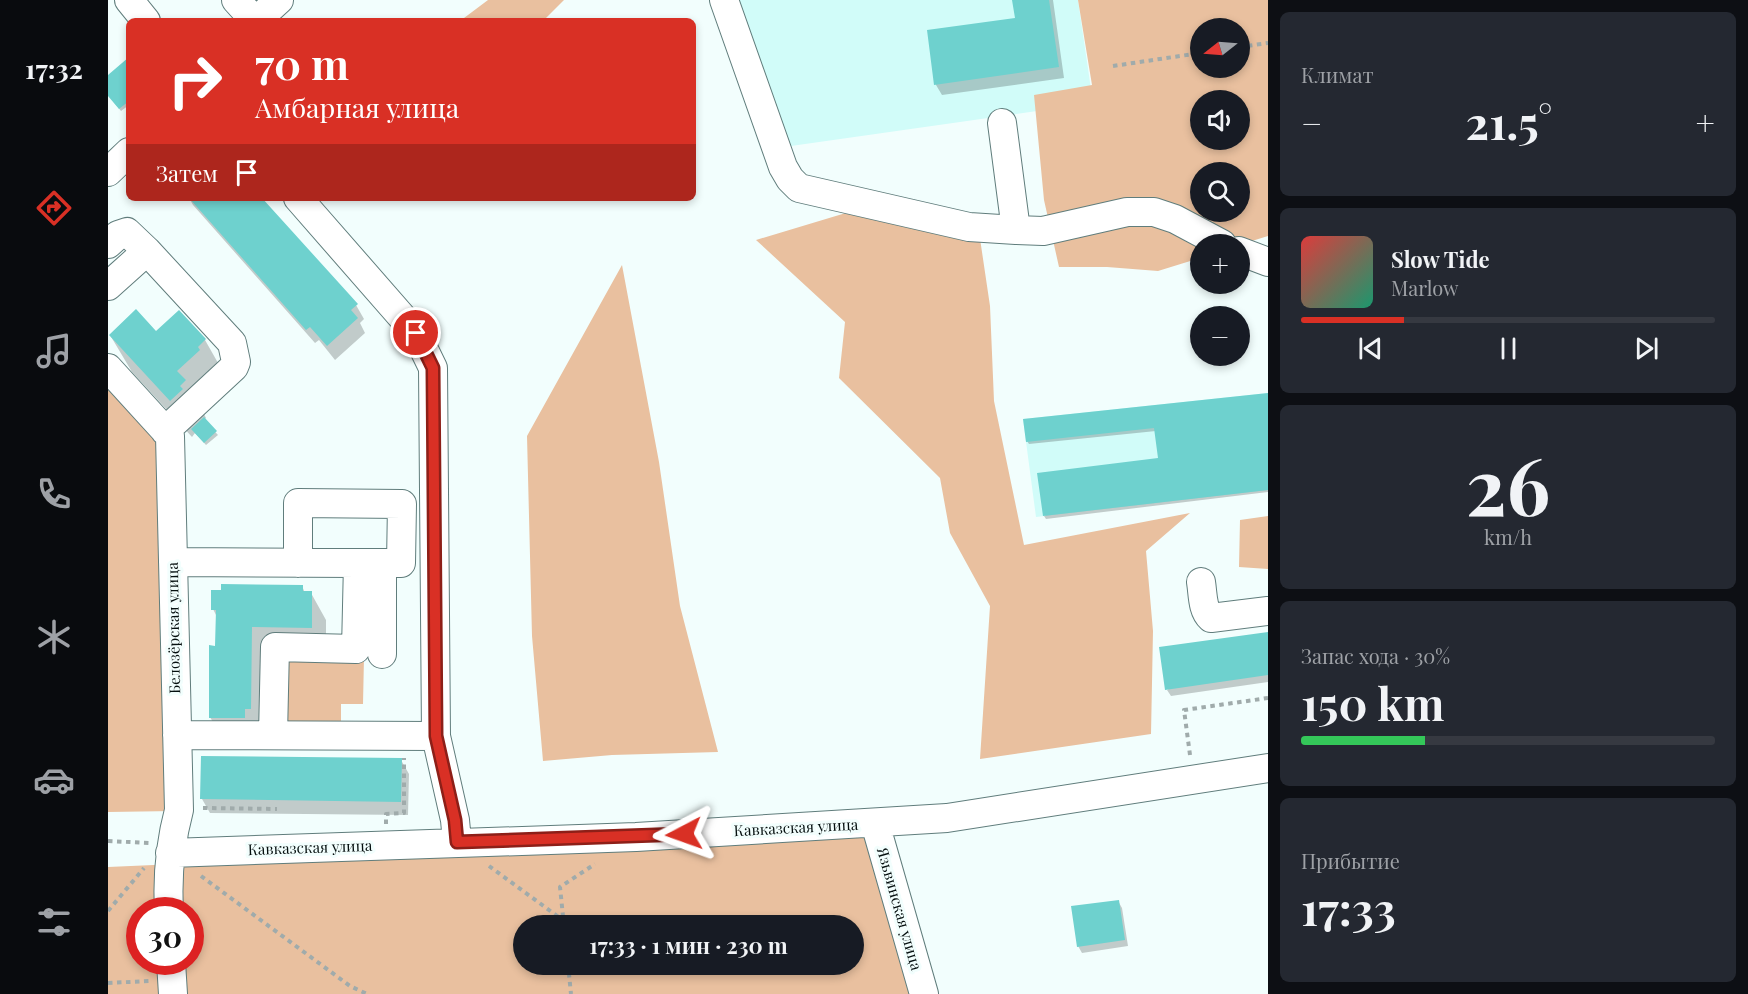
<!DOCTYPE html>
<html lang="ru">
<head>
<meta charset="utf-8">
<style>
  :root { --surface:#171b24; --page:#242831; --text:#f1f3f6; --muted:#9ea1a6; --line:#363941; --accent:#d93025 }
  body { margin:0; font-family:"Playfair Display",serif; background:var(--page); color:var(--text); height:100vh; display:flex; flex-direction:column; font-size:22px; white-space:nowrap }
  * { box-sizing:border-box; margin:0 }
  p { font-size:20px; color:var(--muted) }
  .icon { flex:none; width:33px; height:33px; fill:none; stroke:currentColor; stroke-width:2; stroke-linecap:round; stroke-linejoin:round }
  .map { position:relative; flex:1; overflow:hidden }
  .details { display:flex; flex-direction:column; gap:12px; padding:12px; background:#0d0f14; width:480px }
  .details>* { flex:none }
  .top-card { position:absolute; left:18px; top:18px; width:570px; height:183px; border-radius:9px; box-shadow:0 3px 9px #0003; background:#d93025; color:#fff; overflow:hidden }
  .needle { width:39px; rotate:253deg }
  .fabs { position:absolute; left:1082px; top:18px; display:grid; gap:12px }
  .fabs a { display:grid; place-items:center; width:60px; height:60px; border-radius:50%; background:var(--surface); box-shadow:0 3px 9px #0003; font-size:30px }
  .speed { position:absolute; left:18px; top:897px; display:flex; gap:12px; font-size:30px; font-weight:700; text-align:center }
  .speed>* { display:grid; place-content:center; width:78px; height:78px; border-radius:50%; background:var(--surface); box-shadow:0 3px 9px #0003; line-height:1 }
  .speed .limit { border:9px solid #d22; background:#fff; color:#111 }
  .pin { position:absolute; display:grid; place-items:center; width:51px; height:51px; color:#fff; margin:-26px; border:3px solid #fff; border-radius:50%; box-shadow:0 2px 6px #0007 }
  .me { position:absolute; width:66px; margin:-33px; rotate:266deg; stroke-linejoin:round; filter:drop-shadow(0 0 4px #0008) }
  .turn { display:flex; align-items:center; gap:21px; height:126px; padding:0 30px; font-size:27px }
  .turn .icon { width:78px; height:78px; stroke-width:2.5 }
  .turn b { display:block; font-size:42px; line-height:51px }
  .then { display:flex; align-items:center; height:57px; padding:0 30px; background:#0003; gap:12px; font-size:22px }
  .big { font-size:45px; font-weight:700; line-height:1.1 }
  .details .widget { flex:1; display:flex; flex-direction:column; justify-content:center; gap:9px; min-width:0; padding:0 21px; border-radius:9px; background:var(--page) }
  .details .dial { align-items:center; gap:0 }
  .dial b { font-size:78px; line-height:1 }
  .song { display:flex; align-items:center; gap:18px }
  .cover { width:72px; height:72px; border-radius:9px; background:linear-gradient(135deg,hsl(0 70% 55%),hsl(160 70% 35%)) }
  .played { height:6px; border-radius:3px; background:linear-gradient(90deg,var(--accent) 25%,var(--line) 25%) }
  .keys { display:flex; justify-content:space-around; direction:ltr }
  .heat { display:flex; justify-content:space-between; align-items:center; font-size:33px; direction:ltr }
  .charge { height:9px; border-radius:4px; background:linear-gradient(90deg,#34c759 30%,var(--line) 0) }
  .trip { position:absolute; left:405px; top:915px; width:351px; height:60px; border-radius:30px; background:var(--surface); box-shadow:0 3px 9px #0003; font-weight:700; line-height:60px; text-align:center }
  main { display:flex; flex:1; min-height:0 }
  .dock { display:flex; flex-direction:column; width:108px; justify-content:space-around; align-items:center; background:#090b0e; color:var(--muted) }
  .dock .icon { width:42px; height:42px }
  .dock .on { color:var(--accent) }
  .dock b { font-size:27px; color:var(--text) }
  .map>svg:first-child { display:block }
  .built { fill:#d1fcf9 }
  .green { fill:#e9c09f; fill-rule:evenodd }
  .shadow { fill:#0003 }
  .building { fill:#6ed1ce }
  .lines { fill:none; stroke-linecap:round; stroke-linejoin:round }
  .minor-casing { stroke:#607d7c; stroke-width:30 }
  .path { stroke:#a0abab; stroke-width:4; stroke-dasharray:4.5 4.5; stroke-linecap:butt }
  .minor { stroke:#fff; stroke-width:28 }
  .route-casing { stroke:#8d1f18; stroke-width:15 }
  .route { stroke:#d93025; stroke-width:10 }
  .labels { text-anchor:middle; stroke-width:6; stroke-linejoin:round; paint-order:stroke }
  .street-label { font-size:15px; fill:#050f0f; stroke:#f2fefd }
</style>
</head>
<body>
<main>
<nav class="dock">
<b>17:32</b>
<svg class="icon on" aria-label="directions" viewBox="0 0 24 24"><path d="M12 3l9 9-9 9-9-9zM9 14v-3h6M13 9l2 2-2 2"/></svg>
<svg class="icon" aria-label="music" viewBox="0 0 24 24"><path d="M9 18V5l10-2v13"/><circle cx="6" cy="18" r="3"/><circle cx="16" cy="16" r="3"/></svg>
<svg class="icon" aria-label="phone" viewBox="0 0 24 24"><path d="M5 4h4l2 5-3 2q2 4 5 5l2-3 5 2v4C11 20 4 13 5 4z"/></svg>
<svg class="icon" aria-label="climate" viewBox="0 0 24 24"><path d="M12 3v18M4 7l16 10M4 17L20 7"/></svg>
<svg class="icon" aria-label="car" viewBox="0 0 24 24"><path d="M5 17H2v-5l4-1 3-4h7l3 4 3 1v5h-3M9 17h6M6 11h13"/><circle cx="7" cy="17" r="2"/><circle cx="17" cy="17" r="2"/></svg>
<svg class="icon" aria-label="filters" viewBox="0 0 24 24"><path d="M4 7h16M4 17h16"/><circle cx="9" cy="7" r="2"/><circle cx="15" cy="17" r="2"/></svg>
</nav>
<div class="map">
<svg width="1160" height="994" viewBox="0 0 1160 994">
  <rect width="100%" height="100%" fill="#f2fefd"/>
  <path class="built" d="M 623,0 L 970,0 L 985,103 L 676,147 Z
    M 1160,393 L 1160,490 L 928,517 L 915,419 Z"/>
  <path class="green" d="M 380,0 L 456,0 L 435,21 L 352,21 Z
    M 970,0 L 1160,0 L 1160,236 L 1131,245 L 1092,244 L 1092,258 L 1050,271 L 999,267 L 951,267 L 936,200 L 926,95 L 984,85 ZM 1092,28 L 1131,28 L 1131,68 L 1092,68 ZM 1092,100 L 1131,100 L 1131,140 L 1092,140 ZM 1092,172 L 1131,172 L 1131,212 L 1092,212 Z
    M 751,209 L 870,225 L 882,306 L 886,401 L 916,545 L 1082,513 L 1038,551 L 1045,631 L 1043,734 L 872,759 L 882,606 L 842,533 L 832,478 L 731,378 L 737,322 L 648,240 Z
    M 514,265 L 551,462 L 572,606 L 610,752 L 504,755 L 435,761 L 424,636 L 419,436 Z
    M 0,371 L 53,429 L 67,811 L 0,812 Z
    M 1160,516 L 1160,569 L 1131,567 L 1132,520 Z
    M 175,656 L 256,657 L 255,704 L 233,704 L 233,729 L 175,729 Z
    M 759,834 L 804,994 L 0,994 L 0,867 ZM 32,910 L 82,910 L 82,962 L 32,962 ZM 416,926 L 746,926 L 746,964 L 416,964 Z"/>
  <path class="shadow" d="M 906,0 L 945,0 L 956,78 L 834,95 L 828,85 L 820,32 L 908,19 Z
    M 21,68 L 21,105 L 13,111 L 0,95 L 0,77 Z
    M 81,198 L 152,198 L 248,305 L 256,319 L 252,323 L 257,333 L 227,360 L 211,340 L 207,343 L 85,205 Z
    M 71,312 L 97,340 L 118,377 L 92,406 L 98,418 L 96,420 L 110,435 L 98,445 L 87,433 L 84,437 L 24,372 L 2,335 L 48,333 Z
    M 1160,395 L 1160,492 L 938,519 L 936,516 L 1051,460 L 1048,431 L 921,444 L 919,441 Z
    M 194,586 L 197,593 L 203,593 L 218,620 L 218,655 L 159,654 L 158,736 L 118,745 L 102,717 L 109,647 L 109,617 L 105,609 Z
    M 1160,635 L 1160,682 L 1063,696 L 1059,690 Z
    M 293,760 L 301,774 L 300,815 L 102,813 L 94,799 Z
    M 1010,901 L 1014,908 L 1020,946 L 974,953 L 970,946 Z"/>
  <path class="building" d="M 904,0 L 941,0 L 951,67 L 826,85 L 819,30 L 907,18 Z
    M 21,57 L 21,101 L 11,109 L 0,96 L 0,75 Z
    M 81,198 L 154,198 L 250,304 L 243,310 L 250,318 L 219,346 L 202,327 L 198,330 Z
    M 28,309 L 48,331 L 71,310 L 98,339 L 90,347 L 92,350 L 69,371 L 78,380 L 72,386 L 75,389 L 62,401 L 1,335 Z
    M 1160,393 L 1160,490 L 935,516 L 929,473 L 1050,458 L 1046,428 L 918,442 L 915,419 Z
    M 96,417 L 109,431 L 96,443 L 83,429 Z
    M 113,584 L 195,585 L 195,591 L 204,591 L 204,628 L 144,627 L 143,709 L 137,709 L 137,718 L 101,718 L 101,645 L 107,646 L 108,610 L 103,610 L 103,590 L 113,590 Z
    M 1160,632 L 1160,675 L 1057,690 L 1051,647 Z
    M 93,756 L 294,758 L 293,802 L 92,799 Z
    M 1011,900 L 1017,940 L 969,947 L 963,906 Z"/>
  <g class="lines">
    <g class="minor-casing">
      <path id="minor" d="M 21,0 L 38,21
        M 128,0 L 147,21
        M 616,0 L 675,167 L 682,179 L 691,188 L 861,227 L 908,230
        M 148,21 L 171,0
        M 894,123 L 908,230 L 935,231 L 1019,212 L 1046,212 L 1067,219 L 1114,244
        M 0,172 L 21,152
        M 190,198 L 308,333 L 325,368 L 328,736 L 347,820 L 349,842
        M 0,244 L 10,235 L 19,232 L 39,251
        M 1131,251 L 1160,262
        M 0,286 L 39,251 L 124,343 L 128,362 L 126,367 L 57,431
        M 0,368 L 62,436 L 71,810 C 62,844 59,875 61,910
        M 65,562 L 250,563 L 248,649 L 167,647 L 165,735
        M 190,563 L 190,503 L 294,504 L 293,563 L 250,563
        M 1093,582 C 1095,594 1094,610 1103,618 L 1160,611
        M 274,654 L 274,563
        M 69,735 L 328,736
        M 767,823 L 816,994
        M 62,853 L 528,837 L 839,818 L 1160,768
        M 63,962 L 65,994"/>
    </g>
    <path class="path" d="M 1131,47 L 1160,43
      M 1005,66 L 1092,53
      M 1082,755 L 1076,710 L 1160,698
      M 95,808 L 169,809
      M 278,824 L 278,814 L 296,813 L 296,758
      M 0,841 L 41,843
      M 381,866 L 456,921
      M 93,876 L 242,986 L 259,994
      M 0,911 L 36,868
      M 456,926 L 452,887 L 487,864
      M 460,964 L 463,994
      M 0,983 L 41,981"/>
    <use href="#minor" class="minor"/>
  </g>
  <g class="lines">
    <g class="route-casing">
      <path id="route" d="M 308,333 L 325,368 L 328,736 L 347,820 L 349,842 L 576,834"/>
    </g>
    <use href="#route" class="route"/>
  </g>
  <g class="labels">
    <g class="street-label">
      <text transform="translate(66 628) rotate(-91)" y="5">Белозёрская улица</text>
      <text transform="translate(688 828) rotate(-3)" y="5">Кавказская улица</text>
      <text transform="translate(202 848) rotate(-2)" y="5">Кавказская улица</text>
      <text transform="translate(791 909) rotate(74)" y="5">Язьвинская улица</text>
    </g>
  </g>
</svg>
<div class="fabs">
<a><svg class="needle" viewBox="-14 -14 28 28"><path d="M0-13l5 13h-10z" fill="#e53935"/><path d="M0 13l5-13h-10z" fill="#9ea1a6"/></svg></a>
<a><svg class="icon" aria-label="sound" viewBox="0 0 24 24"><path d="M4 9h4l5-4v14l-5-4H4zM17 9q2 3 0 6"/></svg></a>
<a><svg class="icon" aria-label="search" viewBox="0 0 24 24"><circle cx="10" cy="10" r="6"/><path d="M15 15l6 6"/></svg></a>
<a>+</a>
<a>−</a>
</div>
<div class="speed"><div class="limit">30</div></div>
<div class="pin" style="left:308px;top:333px;background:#d93025"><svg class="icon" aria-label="arrive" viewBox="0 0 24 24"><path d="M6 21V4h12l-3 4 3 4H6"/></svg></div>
<svg class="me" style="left:576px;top:834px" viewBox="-20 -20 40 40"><path d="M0-17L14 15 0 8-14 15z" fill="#d93025" stroke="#fff" stroke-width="4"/></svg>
<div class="trip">17:33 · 1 мин · 230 m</div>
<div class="top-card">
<div class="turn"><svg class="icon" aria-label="right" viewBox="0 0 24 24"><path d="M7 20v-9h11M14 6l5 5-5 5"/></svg><div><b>70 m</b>Амбарная улица</div></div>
<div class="then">Затем<svg class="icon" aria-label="arrive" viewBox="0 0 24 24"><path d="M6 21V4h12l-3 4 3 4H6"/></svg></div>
</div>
</div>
<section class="details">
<div class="widget"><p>Климат</p>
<div class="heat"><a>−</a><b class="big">21.5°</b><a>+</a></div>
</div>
<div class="widget">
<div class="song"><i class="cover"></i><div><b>Slow Tide</b><p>Marlow</p></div></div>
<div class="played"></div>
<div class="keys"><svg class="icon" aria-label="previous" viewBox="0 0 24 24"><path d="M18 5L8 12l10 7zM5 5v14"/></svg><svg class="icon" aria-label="pause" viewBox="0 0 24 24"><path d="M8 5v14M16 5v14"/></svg><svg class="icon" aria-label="next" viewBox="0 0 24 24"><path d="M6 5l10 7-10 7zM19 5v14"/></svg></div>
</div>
<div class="widget dial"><b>26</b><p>km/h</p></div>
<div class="widget"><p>Запас хода · 30%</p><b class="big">150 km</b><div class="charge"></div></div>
<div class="widget"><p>Прибытие</p><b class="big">17:33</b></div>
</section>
</main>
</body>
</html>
